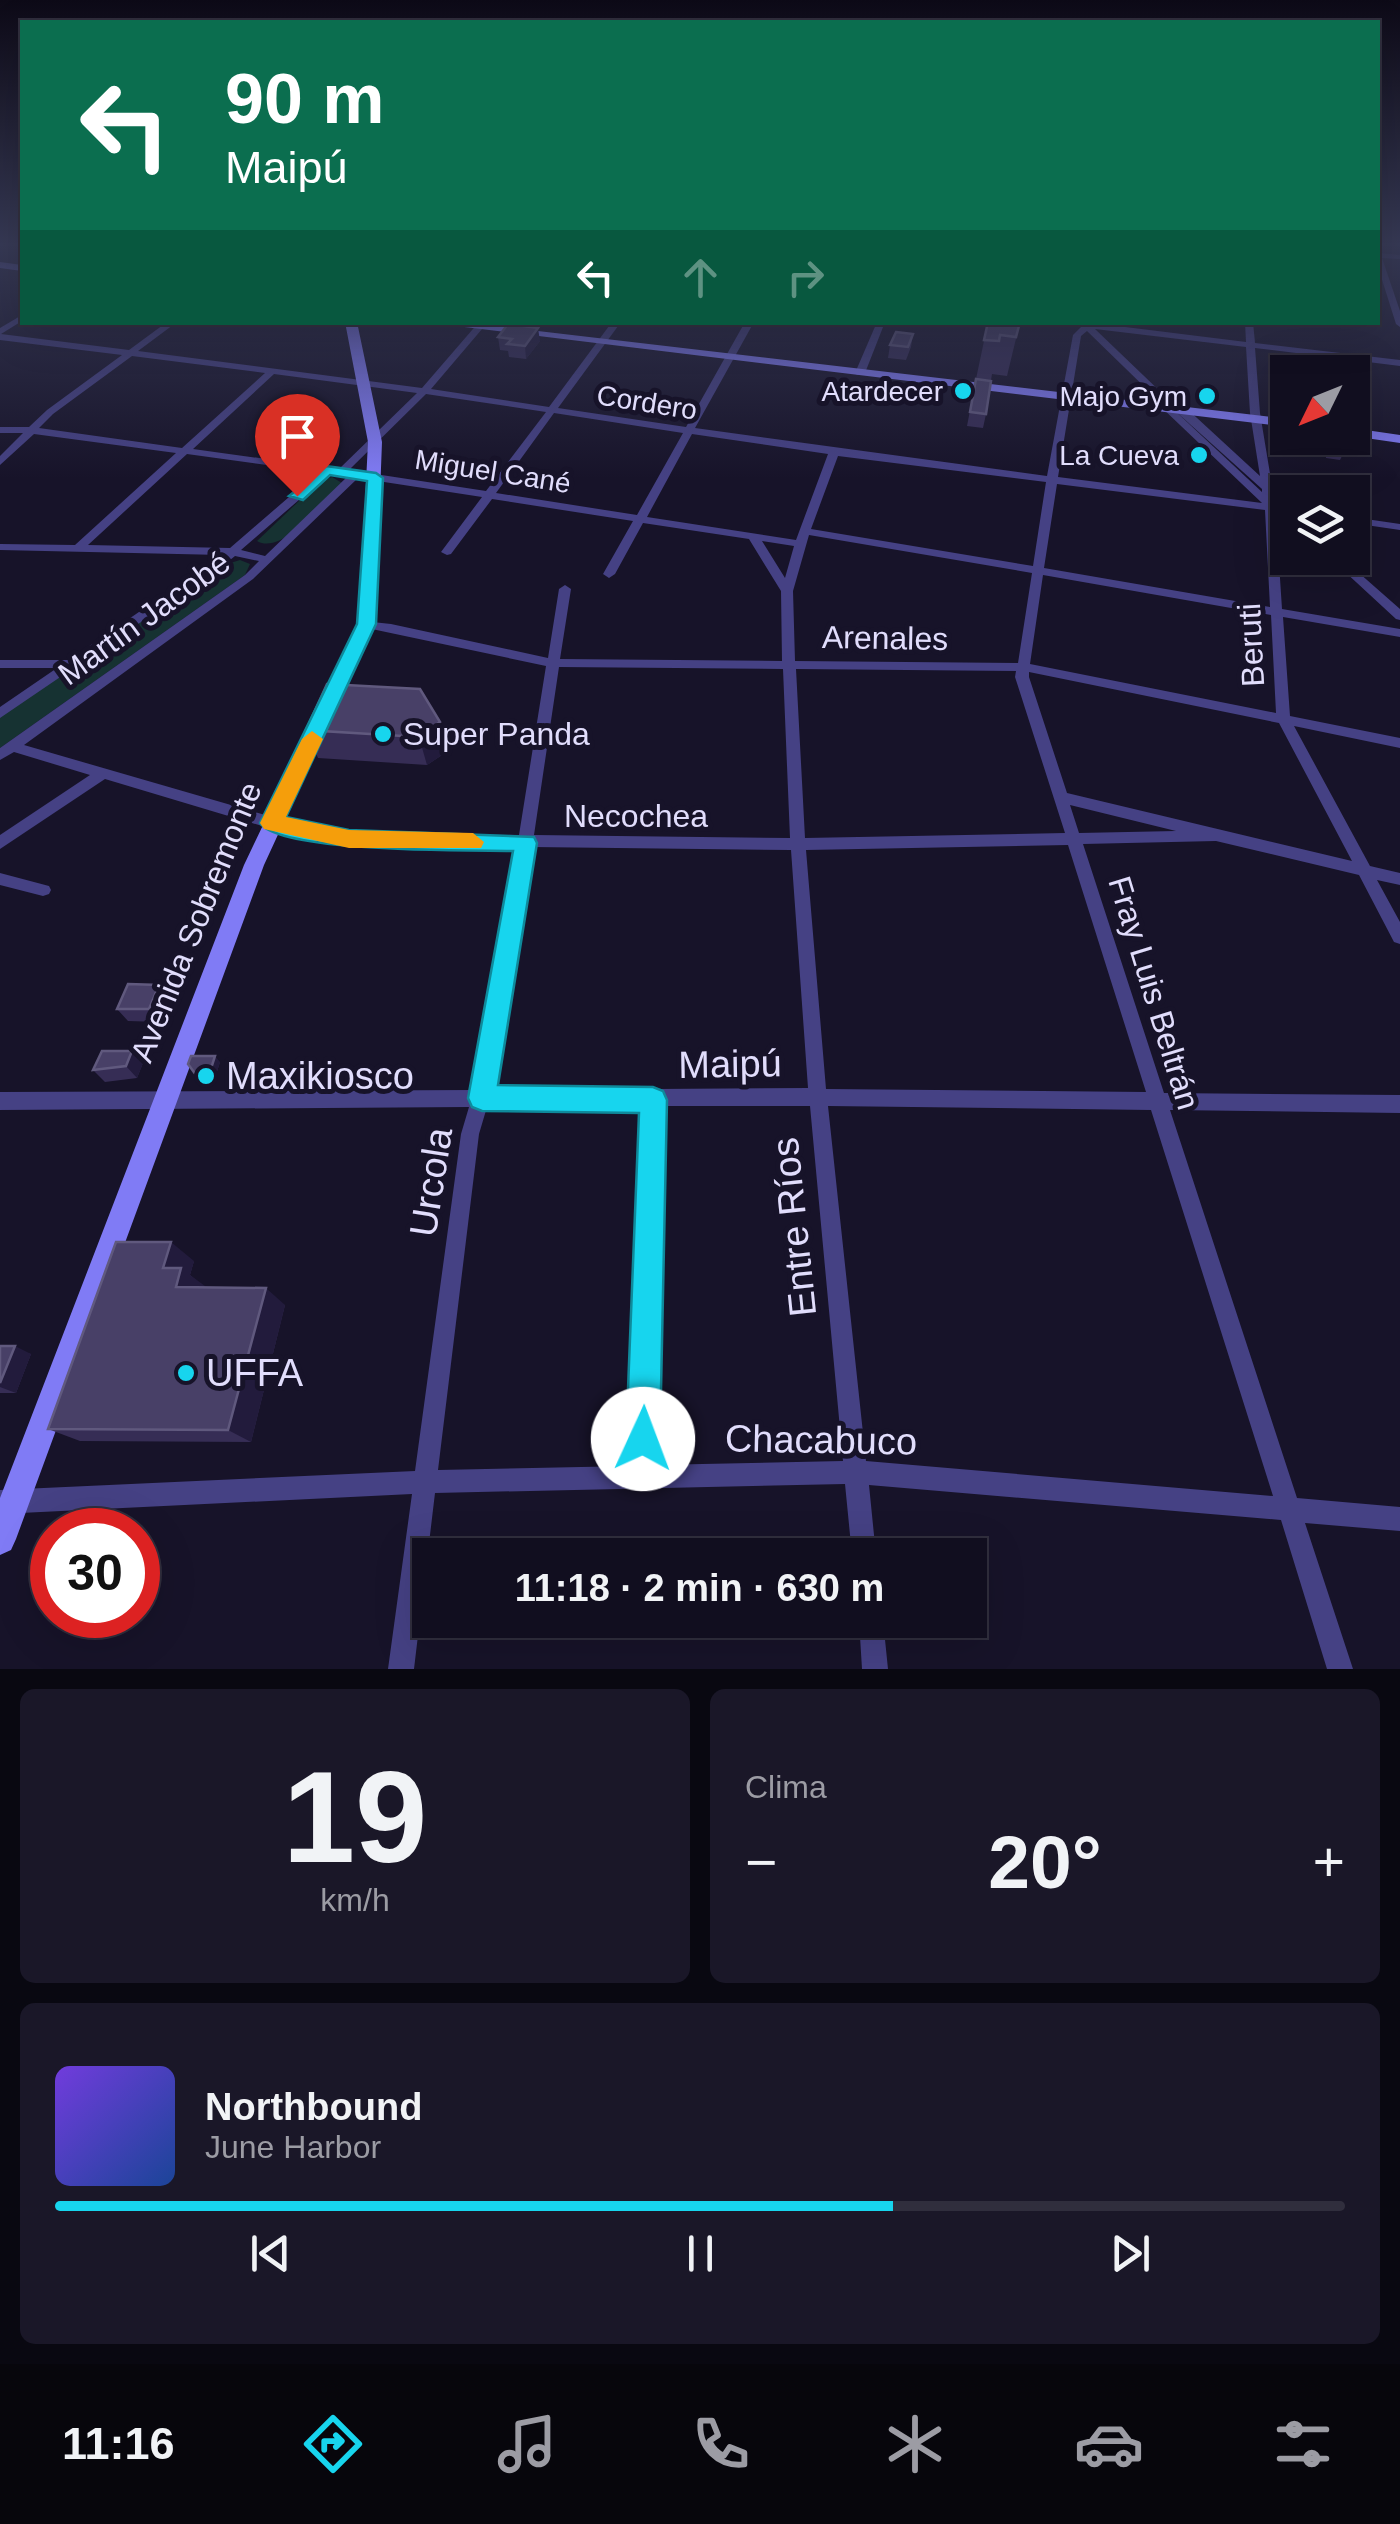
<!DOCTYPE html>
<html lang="es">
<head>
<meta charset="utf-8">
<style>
  :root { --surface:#110e1f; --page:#1a1728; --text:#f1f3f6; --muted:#9c9ca4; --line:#302e3d; --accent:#17d5ee }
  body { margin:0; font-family:Helvetica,sans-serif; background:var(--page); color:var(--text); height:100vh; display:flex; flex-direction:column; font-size:38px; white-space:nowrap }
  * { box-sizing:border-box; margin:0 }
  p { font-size:32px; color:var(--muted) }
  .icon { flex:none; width:55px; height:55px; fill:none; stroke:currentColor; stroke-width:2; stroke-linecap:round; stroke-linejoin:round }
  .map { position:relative; height:1669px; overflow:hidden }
  .details { display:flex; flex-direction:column; gap:20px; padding:20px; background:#090811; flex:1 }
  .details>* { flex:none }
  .guide { position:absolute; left:20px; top:20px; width:1360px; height:305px; border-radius:0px; box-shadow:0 10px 40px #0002,0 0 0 2px var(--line); background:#0b6e4f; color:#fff; overflow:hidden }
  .needle { width:65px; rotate:227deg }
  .buttons { position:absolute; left:1270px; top:355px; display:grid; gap:20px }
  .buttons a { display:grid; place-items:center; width:100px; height:100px; border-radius:0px; background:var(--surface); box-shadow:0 10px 40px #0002,0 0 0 2px var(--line); font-size:50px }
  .speed { position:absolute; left:30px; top:1508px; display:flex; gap:20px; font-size:50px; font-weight:700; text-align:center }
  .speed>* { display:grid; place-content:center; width:130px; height:130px; border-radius:50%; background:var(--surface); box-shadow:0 10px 40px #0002,0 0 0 2px var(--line); line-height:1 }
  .speed .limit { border:15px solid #d22; background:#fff; color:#111 }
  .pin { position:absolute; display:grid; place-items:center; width:85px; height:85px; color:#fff; margin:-102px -42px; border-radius:50% 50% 50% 0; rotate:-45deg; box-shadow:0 0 10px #0007 }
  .pin .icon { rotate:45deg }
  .me { position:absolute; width:110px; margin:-55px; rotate:2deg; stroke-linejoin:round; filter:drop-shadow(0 0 8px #0008) }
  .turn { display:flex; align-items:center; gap:35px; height:210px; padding:0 40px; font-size:45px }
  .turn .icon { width:130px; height:130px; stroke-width:2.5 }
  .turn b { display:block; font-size:70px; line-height:85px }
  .lanes { display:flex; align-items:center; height:95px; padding:0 40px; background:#0003; justify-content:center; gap:50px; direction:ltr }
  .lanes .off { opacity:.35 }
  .big { font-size:75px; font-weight:600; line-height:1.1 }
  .details .card { flex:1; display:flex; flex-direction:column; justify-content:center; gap:15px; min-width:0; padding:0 35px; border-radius:15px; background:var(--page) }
  .details .dial { align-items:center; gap:0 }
  .dial b { font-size:130px; line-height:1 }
  .song { display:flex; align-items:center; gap:30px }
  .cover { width:120px; height:120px; border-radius:15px; background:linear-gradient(135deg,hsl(260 70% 55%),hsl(220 70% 35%)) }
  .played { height:10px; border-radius:5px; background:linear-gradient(90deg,var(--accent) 65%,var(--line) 65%) }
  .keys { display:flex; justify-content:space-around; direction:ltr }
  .heat { display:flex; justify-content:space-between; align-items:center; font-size:55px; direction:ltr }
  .details .tiles { flex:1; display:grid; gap:20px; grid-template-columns:1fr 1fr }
  .card:last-child { grid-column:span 2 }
  .trip { position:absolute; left:412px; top:1538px; width:575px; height:100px; border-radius:0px; background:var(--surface); box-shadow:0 10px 40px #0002,0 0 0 2px var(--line); font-weight:600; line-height:100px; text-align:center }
  .dock { display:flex; height:160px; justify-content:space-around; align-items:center; background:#07060c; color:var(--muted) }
  .dock .icon { width:70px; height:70px }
  .dock .on { color:var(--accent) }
  .dock b { font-size:45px; color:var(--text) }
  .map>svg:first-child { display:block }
  .green { fill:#163232 }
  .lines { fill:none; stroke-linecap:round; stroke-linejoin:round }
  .street { fill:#454184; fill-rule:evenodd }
  .secondary { fill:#807bf5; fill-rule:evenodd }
  .wall { fill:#362d55 }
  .shaded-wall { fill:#221b3c }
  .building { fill:#484067; stroke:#60597e; stroke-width:2.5 }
  .route { fill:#17d5ee; stroke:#0f8a9b; stroke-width:2.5 }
  .slow { fill:#f59e0b }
  .poi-dot { fill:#17d5ee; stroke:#171329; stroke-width:4 }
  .labels { text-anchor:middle; stroke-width:10; stroke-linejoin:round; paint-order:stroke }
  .far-poi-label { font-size:28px; fill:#e1ddfc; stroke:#171329; text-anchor:end }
  .far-street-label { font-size:28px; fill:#e1ddfc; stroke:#171329 }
  .street-label { font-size:32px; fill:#e1ddfc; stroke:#171329 }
  .poi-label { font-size:32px; fill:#e1ddfc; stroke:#171329; text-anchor:start }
  .near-street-label { font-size:38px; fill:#e1ddfc; stroke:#171329 }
  .near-poi-label { font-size:38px; fill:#e1ddfc; stroke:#171329; text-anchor:start }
</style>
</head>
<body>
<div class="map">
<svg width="1400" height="1669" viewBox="0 0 1400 1669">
  <rect width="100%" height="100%" fill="#171329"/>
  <path class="green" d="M 332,477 L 342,483 C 323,501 283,556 257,541 L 320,481 Z
    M 240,560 L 250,564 L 245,575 L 0,748 L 0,717 L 224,565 Z"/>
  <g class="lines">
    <path class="street" d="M 1378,253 L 1400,255 L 1400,259 L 1382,258 L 1400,311 L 1400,327 L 1396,324 L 1378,267 Z
      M 22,315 L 22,321 L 1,334 L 129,350 L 167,322 L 177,322 L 138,351 L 422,388 L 479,322 L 488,322 L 431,389 L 549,407 L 612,322 L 621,322 L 558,408 L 686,427 L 745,322 L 754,322 L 695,428 L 1047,476 L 1073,335 L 1081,327 L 1055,322 L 1085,322 L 1246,342 L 1245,322 L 1253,322 L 1255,343 L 1400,360 L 1400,366 L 1255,348 L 1260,413 L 1275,504 L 1288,507 L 1288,513 L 1285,513 L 1288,516 L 1288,525 L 1276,517 L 1282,609 L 1400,629 L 1400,637 L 1283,617 L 1290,716 L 1400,738 L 1400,748 L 1294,726 L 1370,866 L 1400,873 L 1400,885 L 1377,880 L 1400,922 L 1400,944 L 1394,942 L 1359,875 L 1216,841 L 1083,844 L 1164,1093 L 1400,1095 L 1400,1113 L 1170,1110 L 1297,1498 L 1400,1507 L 1400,1531 L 1305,1523 L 1353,1669 L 1327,1669 L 1281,1520 L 869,1485 L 876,1555 L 852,1555 L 845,1484 L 435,1493 L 414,1669 L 388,1669 L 412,1494 L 0,1514 L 0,1490 L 415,1471 L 461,1134 L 469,1107 L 0,1110 L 0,1092 L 474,1090 L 481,1066 L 517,847 L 349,845 L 272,829 L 105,779 L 0,849 L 0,835 L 90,775 L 14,752 L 0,760 L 0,748 L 245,575 L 259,561 L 235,556 L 219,569 L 0,718 L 0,707 L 57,668 L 0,668 L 0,660 L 69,660 L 222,555 L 0,550 L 0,544 L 75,545 L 176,453 L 34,434 L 0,465 L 0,456 L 23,433 L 0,433 L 0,427 L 29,427 L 47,410 L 122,355 L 0,340 L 0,328 ZM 1095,329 L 1246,347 L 1250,413 L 1260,476 L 1184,406 L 1167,398 ZM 1087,331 L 1160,402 L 1160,406 L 1262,503 L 1058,477 L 1081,336 ZM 132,356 L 265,373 L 182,448 L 39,428 L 53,414 ZM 274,374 L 417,393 L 339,469 L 193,449 ZM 426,394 L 546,412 L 486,491 L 349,470 ZM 1172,408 L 1262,489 L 1262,492 ZM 554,413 L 683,433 L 637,515 L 496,493 ZM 692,434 L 828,454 L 796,540 L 647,517 ZM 187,454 L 318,472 L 230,548 L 88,545 ZM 838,456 L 1046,482 L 1033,566 L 811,529 ZM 329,474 L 348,476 L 265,556 L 241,550 ZM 358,478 L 482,497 L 441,552 L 447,555 L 451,554 L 492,499 L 633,521 L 603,574 L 609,578 L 615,574 L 643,523 L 749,539 L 781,591 L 782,661 L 560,659 L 571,589 L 565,585 L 559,589 L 548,658 L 391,624 L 363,621 L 363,627 L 367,628 L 546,666 L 519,835 L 349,833 L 272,817 L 24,745 L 253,579 ZM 1057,484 L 1265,510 L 1270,607 L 1044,568 ZM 809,535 L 1032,573 L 1018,663 L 795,661 L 793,591 ZM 762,541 L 794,546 L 785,578 ZM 1043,575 L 1271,615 L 1276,713 L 1030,664 ZM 559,667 L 783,669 L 790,838 L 534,835 ZM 796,669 L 1016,671 L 1015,677 L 1065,833 L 805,838 ZM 1029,672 L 1279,723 L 1352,861 L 1067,793 L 1029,677 ZM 1070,805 L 1176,831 L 1079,833 ZM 1068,845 L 1146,1092 L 826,1089 L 806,850 ZM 532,847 L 791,850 L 808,1088 L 492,1090 L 499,1066 ZM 644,1106 L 630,1466 L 438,1470 L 479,1134 L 487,1107 ZM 662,1106 L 810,1106 L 843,1461 L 653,1465 ZM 828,1106 L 1151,1110 L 1273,1496 L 866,1461 Z
      M 877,322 L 885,322 L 865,373 L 857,375 L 855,373 Z
      M 1352,517 L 1400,524 L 1400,530 L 1352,523 Z
      M 1330,558 L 1342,558 L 1400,609 L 1400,620 L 1396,619 Z
      M 0,873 L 49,886 L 51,890 L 49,894 L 43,896 L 0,885 Z
      M 859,1620 L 883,1620 L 888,1669 L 862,1669 Z"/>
    <path class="secondary" d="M 0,262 L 22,265 L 22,271 L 0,268 Z
      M 345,322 L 357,322 L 382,442 L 375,624 L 264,865 L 16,1539 L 11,1550 L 0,1555 L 0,1498 L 244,865 L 359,624 L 368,442 Z
      M 423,322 L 461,322 L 1288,419 L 1288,427 Z
      M 1352,428 L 1400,435 L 1400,443 L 1352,436 Z"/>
  </g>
  <path class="wall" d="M 502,322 L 525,322 L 523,325 Z
    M 988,322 L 1020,322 L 1007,376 L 992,374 L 991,380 L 976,379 Z
    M 913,334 L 911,347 L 906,360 L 888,358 L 890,345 Z
    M 498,337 L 540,341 L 526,359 L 509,357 L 508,351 L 500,350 Z
    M 976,379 L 986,414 L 983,428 L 967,426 Z
    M 1324,438 L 1346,438 L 1347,446 L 1340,460 L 1326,458 Z
    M 440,722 L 448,751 L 427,765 L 318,758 L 306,730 Z
    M 159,985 L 170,998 L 160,1022 L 128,1021 L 117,1009 Z
    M 132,1051 L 143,1063 L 137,1078 L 105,1082 L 93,1070 Z
    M 220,1062 L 214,1081 L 201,1081 L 196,1075 Z
    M 194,1261 L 190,1275 L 204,1287 L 285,1305 L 251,1442 L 80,1441 L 48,1429 Z
    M 0,1346 L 31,1354 L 16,1393 L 0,1393 Z"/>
  <path class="shaded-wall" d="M 538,328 L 540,341 L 526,359 L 525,346 Z
    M 440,722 L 448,751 L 427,765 L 419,737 Z
    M 159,985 L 170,998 L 160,1022 L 149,1009 Z
    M 132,1051 L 143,1063 L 137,1078 L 126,1066 Z
    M 215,1056 L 220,1062 L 214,1081 L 209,1075 Z
    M 171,1242 L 194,1261 L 190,1275 L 205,1286 L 199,1305 L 176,1287 L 163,1268 Z
    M 266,1288 L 285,1305 L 251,1442 L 228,1430 Z
    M 15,1346 L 31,1354 L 16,1393 L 0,1387 L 0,1383 Z"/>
  <path class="building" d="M 988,322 L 1020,322 L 1016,337 L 1000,335 L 999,341 L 984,340 Z
    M 508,324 L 538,328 L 525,346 L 507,344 L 512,339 L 498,337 Z
    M 896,332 L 913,334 L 908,347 L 890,345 Z
    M 976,379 L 991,381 L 986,414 L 970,412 Z
    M 1332,438 L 1346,438 L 1347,446 L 1333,444 Z
    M 327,684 L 420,689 L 440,722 L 419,737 L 306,730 Z
    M 128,984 L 159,985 L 149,1009 L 117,1009 Z
    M 102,1051 L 132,1051 L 126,1066 L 93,1070 Z
    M 191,1056 L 215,1056 L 209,1075 L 196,1075 L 188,1064 Z
    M 116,1242 L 171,1242 L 163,1268 L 181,1268 L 176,1287 L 266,1288 L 228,1430 L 48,1429 Z
    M 0,1346 L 15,1346 L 0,1383 Z"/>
  <linearGradient id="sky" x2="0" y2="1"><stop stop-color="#0d0a17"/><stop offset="0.51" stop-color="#363954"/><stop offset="1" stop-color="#363954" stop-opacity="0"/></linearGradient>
  <rect width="1400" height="479" fill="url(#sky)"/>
  <path class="route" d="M 326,466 L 376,473 L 383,478 L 376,624 L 286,817 L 349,830 L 534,837 L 537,843 L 498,1085 L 653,1087 L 663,1091 L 667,1100 L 660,1439 L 655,1451 L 643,1456 L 631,1451 L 626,1439 L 639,1113 L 482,1111 L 472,1107 L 468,1098 L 513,851 C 471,850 281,853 260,823 L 357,624 L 367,481 L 330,475 L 303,500 L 289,496 Z"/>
  <path class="slow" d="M 312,731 L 323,739 L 286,817 L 349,830 L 473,833 L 484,842 L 481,848 L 349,848 L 264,829 L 260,823 L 302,739 Z"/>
  <g class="poi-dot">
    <circle cx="963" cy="391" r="10"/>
    <circle cx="1207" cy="396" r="10"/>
    <circle cx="1199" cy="455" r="10"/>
    <circle cx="383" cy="734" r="10"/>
    <circle cx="206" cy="1076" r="10"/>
    <circle cx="186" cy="1373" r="10"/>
  </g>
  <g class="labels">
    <g class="far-poi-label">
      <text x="943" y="401">Atardecer</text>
      <text x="1187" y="406">Majo Gym</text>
      <text x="1179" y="465">La Cueva</text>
    </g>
    <g class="far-street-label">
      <text transform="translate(647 402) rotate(9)" y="10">Cordero</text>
      <text transform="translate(493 471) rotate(9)" y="10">Miguel Cané</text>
    </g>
    <g class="street-label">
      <text transform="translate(144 618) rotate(-36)" y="11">Martín Jacobé</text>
      <text transform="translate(885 638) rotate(1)" y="11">Arenales</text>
      <text transform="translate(1251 645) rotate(-93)" y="11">Beruti</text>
      <text x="636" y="827">Necochea</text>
      <text transform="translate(196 922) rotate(-68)" y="11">Avenida Sobremonte</text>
      <text transform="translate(1154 993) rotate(73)" y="11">Fray Luis Beltrán</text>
    </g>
    <g class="poi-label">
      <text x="403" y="745">Super Panda</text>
    </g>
    <g class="near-street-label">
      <text transform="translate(730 1064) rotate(-1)" y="13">Maipú</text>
      <text transform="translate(431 1182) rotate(-81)" y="13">Urcola</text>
      <text transform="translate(794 1227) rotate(-96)" y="13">Entre Ríos</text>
      <text transform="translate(821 1440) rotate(1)" y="13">Chacabuco</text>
    </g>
    <g class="near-poi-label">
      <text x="226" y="1089">Maxikiosco</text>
      <text x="206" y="1386">UFFA</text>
    </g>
  </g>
</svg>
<div class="buttons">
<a><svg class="needle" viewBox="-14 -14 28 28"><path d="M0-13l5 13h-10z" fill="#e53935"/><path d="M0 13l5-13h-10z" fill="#9c9ca4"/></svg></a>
<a><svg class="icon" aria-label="layers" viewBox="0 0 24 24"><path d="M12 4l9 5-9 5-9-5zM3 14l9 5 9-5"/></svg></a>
</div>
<div class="speed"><div class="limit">30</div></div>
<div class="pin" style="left:297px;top:496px;background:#d93025"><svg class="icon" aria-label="arrive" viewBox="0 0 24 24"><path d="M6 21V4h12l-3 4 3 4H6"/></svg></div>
<svg class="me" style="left:643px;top:1439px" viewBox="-20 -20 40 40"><circle r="19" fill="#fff"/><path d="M0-13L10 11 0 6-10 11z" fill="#17d5ee"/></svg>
<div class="trip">11:18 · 2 min · 630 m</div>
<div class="guide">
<div class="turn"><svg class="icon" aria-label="left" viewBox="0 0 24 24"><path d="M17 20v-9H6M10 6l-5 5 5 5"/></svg><div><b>90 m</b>Maipú</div></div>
<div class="lanes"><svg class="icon" aria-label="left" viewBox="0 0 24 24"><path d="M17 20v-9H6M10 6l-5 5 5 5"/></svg><svg class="icon off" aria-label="ahead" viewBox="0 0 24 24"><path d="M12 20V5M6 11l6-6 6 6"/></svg><svg class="icon off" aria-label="right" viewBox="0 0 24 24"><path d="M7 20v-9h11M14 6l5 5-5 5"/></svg></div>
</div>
</div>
<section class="details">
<div class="tiles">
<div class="card dial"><b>19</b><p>km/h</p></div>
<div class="card"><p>Clima</p>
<div class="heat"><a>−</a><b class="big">20°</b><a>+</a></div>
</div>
<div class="card">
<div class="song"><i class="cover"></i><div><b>Northbound</b><p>June Harbor</p></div></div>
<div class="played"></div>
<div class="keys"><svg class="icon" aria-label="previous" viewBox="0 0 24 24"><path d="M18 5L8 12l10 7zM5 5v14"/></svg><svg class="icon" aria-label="pause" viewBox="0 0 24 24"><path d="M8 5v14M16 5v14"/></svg><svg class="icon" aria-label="next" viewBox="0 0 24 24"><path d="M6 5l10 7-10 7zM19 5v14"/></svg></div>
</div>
</div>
</section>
<nav class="dock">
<b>11:16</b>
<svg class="icon on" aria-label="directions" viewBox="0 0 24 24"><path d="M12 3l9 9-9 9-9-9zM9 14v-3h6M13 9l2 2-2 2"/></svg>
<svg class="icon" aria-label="music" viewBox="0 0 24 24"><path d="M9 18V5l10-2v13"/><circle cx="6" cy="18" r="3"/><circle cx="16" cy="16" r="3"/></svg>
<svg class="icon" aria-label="phone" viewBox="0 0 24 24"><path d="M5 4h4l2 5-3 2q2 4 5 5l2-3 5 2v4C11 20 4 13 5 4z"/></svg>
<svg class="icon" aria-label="climate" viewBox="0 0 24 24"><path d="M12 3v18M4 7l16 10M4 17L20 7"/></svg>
<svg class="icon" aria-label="car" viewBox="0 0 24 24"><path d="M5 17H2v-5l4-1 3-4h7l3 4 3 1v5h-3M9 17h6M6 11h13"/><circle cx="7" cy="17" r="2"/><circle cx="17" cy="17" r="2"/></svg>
<svg class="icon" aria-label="filters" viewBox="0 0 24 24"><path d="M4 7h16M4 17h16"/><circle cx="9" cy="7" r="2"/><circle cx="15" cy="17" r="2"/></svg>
</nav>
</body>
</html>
